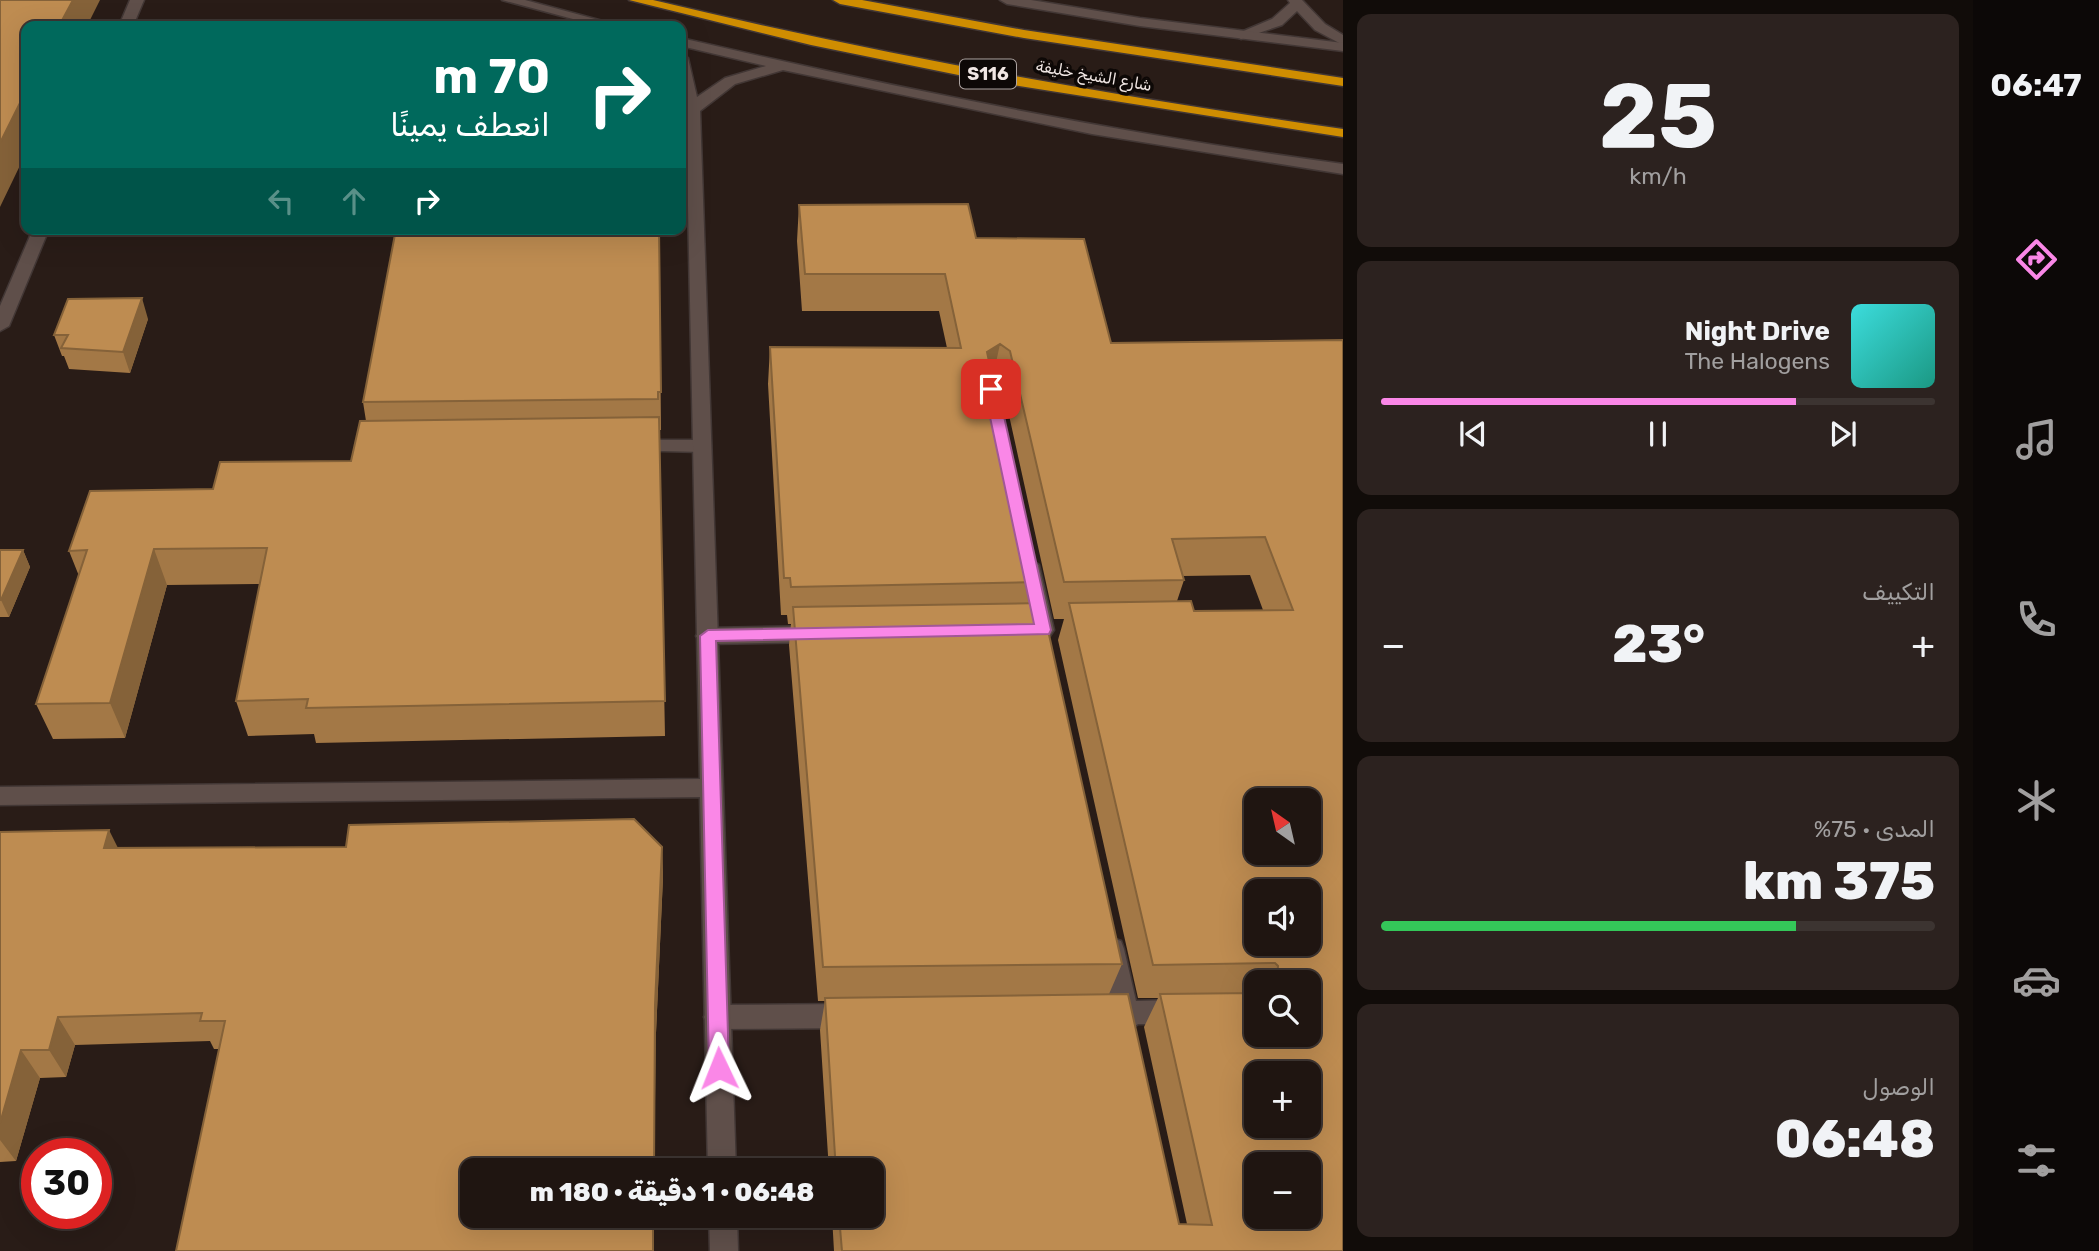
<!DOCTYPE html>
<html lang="ar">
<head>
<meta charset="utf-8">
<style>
  :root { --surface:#1f1511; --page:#2c221f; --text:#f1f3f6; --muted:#a19f9f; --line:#3c3431; --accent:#fa87e7 }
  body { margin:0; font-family:Rubik,Vazirmatn,sans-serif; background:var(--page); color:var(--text); direction:rtl; height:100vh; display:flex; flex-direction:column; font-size:26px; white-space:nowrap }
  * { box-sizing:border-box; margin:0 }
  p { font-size:23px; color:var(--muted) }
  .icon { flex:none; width:38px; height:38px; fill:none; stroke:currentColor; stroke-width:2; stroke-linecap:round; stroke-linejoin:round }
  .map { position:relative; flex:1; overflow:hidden; direction:ltr }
  .sheet { display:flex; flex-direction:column; gap:14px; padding:14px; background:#110c09; width:630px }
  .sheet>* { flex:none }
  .top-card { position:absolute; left:21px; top:21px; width:665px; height:214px; border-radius:14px; box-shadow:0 7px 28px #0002,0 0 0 2px var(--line); direction:rtl; background:#00695c; color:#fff; overflow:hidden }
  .needle { width:46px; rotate:326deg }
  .buttons { position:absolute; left:1244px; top:788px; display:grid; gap:14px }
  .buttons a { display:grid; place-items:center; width:77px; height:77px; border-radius:14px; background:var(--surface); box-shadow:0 7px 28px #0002,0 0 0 2px var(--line); font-size:35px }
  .speed { position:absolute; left:21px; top:1138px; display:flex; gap:14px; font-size:35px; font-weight:700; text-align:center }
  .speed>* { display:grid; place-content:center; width:91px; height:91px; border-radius:50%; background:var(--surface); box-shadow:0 7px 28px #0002,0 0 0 2px var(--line); line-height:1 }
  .speed .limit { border:10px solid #d22; background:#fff; color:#111 }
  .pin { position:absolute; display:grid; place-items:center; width:60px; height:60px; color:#fff; margin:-30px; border-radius:14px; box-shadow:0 4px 10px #0006 }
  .me { position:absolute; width:77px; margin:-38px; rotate:358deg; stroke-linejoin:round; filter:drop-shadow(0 0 5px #0008) }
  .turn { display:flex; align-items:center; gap:24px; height:147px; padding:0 21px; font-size:32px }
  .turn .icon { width:91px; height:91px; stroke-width:2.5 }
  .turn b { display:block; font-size:49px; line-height:60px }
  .lanes { display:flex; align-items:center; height:66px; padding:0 21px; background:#0003; justify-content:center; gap:35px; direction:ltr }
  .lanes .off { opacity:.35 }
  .big { font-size:52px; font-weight:800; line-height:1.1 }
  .sheet .card { flex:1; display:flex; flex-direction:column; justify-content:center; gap:10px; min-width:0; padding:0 24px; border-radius:14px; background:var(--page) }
  .sheet .dial { align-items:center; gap:0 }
  .dial b { font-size:91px; line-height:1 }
  .song { display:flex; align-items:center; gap:21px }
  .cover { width:84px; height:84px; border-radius:10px; background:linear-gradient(135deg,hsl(180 70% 55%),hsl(170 70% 35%)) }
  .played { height:7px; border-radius:4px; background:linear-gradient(90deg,var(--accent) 75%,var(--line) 75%) }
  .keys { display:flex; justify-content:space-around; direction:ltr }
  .heat { display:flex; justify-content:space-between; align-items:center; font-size:38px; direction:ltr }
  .charge { height:10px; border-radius:5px; background:linear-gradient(90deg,#34c759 75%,var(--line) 0) }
  .trip { position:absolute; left:460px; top:1158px; width:424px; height:70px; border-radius:14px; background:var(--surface); box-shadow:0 7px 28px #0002,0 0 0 2px var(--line); font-weight:800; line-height:70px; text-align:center; direction:rtl }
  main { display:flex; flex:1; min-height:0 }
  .tabs { display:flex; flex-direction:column; width:126px; justify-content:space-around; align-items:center; background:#0c0807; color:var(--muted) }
  .tabs .icon { width:49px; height:49px }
  .tabs .current { color:var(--accent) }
  .tabs b { font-size:32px; color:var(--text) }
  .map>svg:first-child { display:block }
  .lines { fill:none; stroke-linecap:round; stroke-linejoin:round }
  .lane-casing { stroke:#423735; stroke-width:3 }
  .street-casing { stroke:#423735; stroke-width:3 }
  .highway-casing { stroke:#423735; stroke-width:3 }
  .lane { fill:#5f4f4a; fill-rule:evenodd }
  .street { fill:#5f4f4a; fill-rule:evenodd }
  .highway { fill:#cf8d01; fill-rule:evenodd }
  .wall { fill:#a37846; fill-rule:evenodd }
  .shaded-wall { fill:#856239 }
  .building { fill:#be8c51; stroke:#856239; stroke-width:2; fill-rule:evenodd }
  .route { fill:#fa87e7; stroke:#a25896; stroke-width:2 }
  .labels { text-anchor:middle; stroke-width:7; stroke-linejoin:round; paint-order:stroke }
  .far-street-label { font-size:16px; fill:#f0e6e3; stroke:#0d0806 }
  .shield { fill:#0d0806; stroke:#aca3a1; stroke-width:2 }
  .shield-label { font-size:18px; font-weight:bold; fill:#f0e6e3 }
</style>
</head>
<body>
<main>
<nav class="tabs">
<b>06:47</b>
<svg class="icon current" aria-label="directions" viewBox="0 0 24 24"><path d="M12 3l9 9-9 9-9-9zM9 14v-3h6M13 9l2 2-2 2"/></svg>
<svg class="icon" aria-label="music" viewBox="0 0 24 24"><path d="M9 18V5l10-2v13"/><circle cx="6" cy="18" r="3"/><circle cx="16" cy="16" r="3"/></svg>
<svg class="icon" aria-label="phone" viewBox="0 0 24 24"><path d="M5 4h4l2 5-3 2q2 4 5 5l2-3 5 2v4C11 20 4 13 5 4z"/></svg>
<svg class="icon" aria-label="climate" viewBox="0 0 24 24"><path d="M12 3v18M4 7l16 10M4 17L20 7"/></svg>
<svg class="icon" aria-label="car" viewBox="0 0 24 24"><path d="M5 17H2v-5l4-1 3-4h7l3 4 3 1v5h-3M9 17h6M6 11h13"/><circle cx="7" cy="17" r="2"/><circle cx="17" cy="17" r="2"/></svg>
<svg class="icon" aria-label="filters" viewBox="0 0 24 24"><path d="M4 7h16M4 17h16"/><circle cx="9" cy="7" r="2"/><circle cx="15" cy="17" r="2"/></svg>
</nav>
<section class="sheet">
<div class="card dial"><b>25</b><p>km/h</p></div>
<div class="card">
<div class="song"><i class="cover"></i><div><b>Night Drive</b><p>The Halogens</p></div></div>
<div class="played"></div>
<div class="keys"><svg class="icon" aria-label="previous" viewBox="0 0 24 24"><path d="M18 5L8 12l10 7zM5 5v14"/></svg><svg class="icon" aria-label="pause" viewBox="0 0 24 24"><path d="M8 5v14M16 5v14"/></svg><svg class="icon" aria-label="next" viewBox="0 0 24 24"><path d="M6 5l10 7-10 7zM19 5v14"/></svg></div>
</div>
<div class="card"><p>التكييف</p>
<div class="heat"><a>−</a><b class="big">23°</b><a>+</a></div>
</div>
<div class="card"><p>المدى · 75%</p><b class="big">375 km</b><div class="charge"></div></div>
<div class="card"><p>الوصول</p><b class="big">06:48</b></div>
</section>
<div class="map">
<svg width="1343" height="1251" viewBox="0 0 1343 1251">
  <rect width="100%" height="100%" fill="#291c17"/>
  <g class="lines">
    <g class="lane-casing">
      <path id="lane" d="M 1288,0 L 1302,0 L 1325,24 L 1343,35 L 1343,45 L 1315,30 L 1297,11 L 1282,25 L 1241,39 L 1234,35 L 1272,19 L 1290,3 Z
        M 630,440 L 702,440 L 711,446 L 702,452 L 623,450 L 621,446 L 623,442 Z
        M 1029,558 L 1039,565 L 1054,630 L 1050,636 L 1036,636 L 1032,630 L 1019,565 Z
        M 819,626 L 826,628 L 830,634 L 826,640 L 819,642 L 707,644 L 700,642 L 696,636 L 700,630 L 707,628 Z
        M 1112,938 L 1121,941 L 1124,949 L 1136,1001 L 1177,1000 L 1186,1004 L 1190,1012 L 1186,1020 L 1177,1024 L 1138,1024 L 1127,1032 L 1103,1021 L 1099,1013 L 1103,1005 L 1110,1002 L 1100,949 L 1103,941 Z
        M 848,1004 L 857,1008 L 861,1016 L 857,1024 L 848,1028 L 717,1029 L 708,1025 L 704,1017 L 708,1009 L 717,1005 Z"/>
    </g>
    <g class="street-casing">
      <path id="street" d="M 130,0 L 144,0 L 133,26 L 119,26 Z
        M 502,0 L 525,0 L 621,26 L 599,26 Z
        M 1000,0 L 1031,0 L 1140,18 L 1343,43 L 1343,51 L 1140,26 L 1007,4 Z
        M 681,38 C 900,89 1120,134 1343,164 L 1343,174 L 1092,134 L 783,70 L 735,84 L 700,111 L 736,1171 L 708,1171 L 700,797 L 0,805 L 0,787 L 700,779 L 686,110 L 681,88 L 681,54 L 688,58 L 697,97 L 725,78 L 766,66 L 681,46 Z
        M 33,229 L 49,229 L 9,326 L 0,331 L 0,306 Z
        M 709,1216 L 737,1216 L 738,1251 L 710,1251 Z"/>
    </g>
    <g class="highway-casing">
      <path id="highway" d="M 629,0 L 653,0 C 881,55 1111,96 1343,129 L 1343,137 L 988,81 L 811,45 Z
        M 833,0 L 862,0 L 1024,30 L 1343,78 L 1343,86 L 1024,38 L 840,4 Z"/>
    </g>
    <use href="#lane" class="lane"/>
    <use href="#street" class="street"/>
    <use href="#highway" class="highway"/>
  </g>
  <path class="wall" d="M 799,205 L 976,238 L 1111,343 L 1343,340 L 1343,1251 L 834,1251 L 832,1216 L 872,1216 L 872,1171 L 829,1171 L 820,1030 L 825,1001 L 818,1001 L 789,645 L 791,624 L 788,624 L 787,615 L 781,615 L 768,384 L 770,347 L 947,348 L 939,311 L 802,311 L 797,241 ZM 993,381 L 1003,388 L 1054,619 L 1064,619 L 1058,640 L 1138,998 L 1158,998 L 1144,1027 L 1187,1224 L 1179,1224 L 1109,994 L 1122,964 L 1032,603 L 1037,582 ZM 1250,575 L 1263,610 L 1194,611 L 1177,601 L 1184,580 L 1183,576 ZM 1256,982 L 1309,982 L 1256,1034 Z
    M 659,229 L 661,430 L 659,430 L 665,736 L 316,743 L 314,734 L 248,736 L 236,701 L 260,584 L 167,585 L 125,738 L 53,739 L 36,704 L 79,576 L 69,551 L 213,489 L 351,461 L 366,421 L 363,402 Z
    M 148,319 L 130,373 L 69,369 L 64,356 L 62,356 L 54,335 Z
    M 0,550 L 23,550 L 30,567 L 9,617 L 0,617 Z
    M 0,832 L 118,848 L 662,847 L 663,877 L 656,1033 L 219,1049 L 214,1049 L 210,1041 L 75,1045 L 66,1077 L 40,1078 L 16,1161 L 0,1162 Z"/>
  <path class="shaded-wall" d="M 73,0 L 100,0 L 87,26 L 59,26 Z
    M 26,91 L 26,153 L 0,207 L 0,143 Z
    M 142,298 L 148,319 L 130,373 L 123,352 Z
    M 1000,344 L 992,381 L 987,352 Z
    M 154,549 L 167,585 L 125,738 L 110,703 Z
    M 23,550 L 30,567 L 9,617 L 1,600 Z
    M 109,830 L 124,860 L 104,848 Z
    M 662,847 L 663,877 L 656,1033 L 654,1171 L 655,1005 Z
    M 58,1017 L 75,1045 L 66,1077 L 49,1050 Z
    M 21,1050 L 40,1078 L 16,1161 L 0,1140 L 0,1123 Z"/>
  <path class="building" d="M 0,0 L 73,0 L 59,26 L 26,26 L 26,91 L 0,143 Z
    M 968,204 L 976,238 L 1084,239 L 1111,343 L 1343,340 L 1343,1251 L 842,1251 L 839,1216 L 872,1216 L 872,1171 L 836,1171 L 825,998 L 1128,994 L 1179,1224 L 1212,1225 L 1160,994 L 1256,993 L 1256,1034 L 1309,1034 L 1309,982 L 1277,982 L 1278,966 L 1275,963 L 1153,965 L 1069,603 L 1191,601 L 1194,611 L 1293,610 L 1265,537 L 1172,539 L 1184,580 L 1064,582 L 1010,351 L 1000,344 L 987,352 L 1037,582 L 791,587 L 790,578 L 784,578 L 770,347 L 961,348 L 945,274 L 805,274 L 799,205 ZM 1256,800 L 1309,800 L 1309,852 L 1256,852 ZM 1256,891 L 1309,891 L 1309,943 L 1256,943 ZM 1256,1073 L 1309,1073 L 1309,1125 L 1256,1125 ZM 1256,1164 L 1309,1164 L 1309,1216 L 1256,1216 Z
    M 396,229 L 659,229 L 661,392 L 658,392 L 658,399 L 363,402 Z
    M 142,298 L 123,352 L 61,348 L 68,335 L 54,335 L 68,299 Z
    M 659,417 L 665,701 L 306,708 L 308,699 L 236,701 L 267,548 L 154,549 L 110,703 L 36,704 L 87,550 L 69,551 L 90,491 L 213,489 L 220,462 L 351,461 L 360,421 Z
    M 0,550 L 23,550 L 1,600 L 0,600 Z
    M 1042,603 L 1122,964 L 823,967 L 793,607 Z
    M 634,819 L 662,847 L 655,1005 L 654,1171 L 472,1171 L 472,1216 L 653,1216 L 653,1251 L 176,1251 L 225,1021 L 200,1021 L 202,1013 L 58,1017 L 49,1050 L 21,1050 L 0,1123 L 0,832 L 109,830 L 104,848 L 346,847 L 349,825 Z"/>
  <path class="route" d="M 991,385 L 998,389 L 1051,630 L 1049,634 L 716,641 L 729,1068 L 726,1075 L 719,1078 L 712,1075 L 709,1068 L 700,636 L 708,630 L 1034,624 L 984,389 Z"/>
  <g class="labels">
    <g class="far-street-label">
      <text transform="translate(1094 75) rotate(10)" y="6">شارع الشيخ خليفة</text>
    </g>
    <rect class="shield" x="960" y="59.5" width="56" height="29" rx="5"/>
    <g class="shield-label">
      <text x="988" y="80">S116</text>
    </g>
  </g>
</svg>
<div class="buttons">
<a><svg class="needle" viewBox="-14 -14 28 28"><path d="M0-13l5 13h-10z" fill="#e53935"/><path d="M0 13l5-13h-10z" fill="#a19f9f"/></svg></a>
<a><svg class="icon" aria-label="sound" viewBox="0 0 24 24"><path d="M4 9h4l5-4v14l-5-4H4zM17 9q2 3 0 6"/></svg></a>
<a><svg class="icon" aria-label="search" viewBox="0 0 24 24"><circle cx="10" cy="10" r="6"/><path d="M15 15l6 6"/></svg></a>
<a>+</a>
<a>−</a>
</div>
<div class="speed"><div class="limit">30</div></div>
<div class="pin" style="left:991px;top:389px;background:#d93025"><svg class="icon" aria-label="arrive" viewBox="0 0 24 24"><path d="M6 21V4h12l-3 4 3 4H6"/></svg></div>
<svg class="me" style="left:719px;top:1068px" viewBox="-20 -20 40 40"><path d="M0-17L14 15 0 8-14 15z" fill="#fa87e7" stroke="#fff" stroke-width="4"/></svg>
<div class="trip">06:48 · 1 دقيقة · 180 m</div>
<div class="top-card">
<div class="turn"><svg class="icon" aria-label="right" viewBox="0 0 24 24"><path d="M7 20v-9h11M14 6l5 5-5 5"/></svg><div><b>70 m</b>انعطف يمينًا</div></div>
<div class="lanes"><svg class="icon off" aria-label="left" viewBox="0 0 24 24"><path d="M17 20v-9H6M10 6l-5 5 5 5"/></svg><svg class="icon off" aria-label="ahead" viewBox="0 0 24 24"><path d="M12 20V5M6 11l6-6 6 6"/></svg><svg class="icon" aria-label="right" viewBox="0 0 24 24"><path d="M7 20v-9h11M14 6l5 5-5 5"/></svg></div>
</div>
</div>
</main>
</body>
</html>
